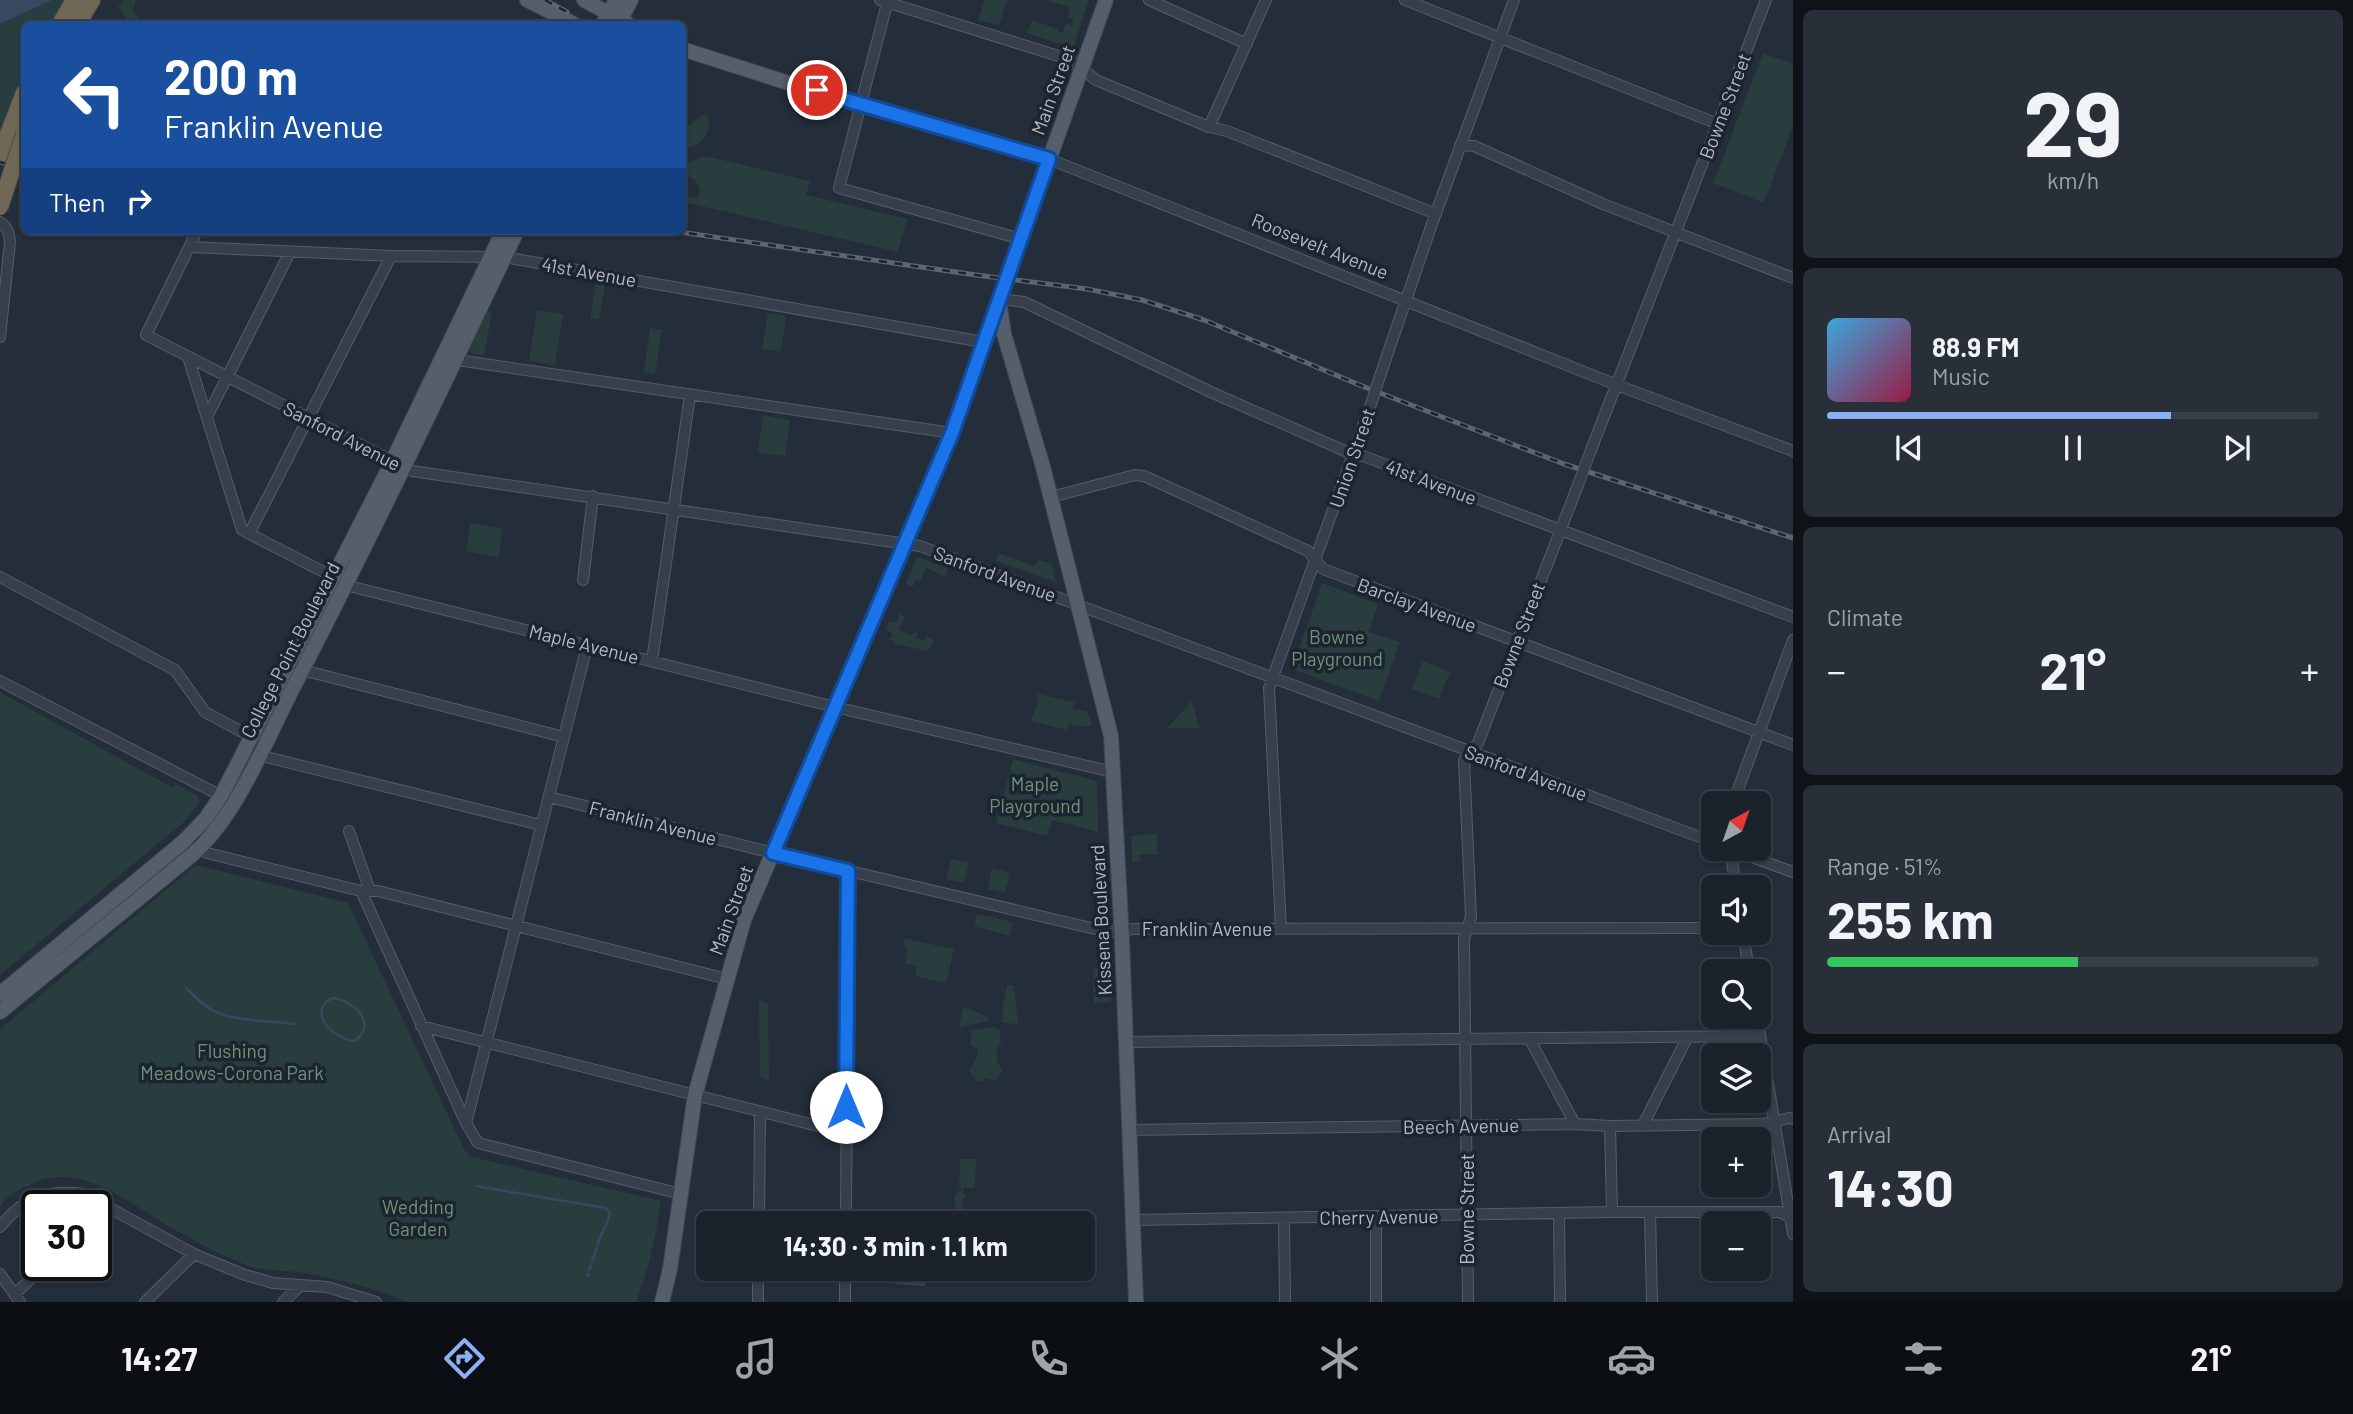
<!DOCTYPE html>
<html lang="en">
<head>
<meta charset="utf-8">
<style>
  :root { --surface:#1b222c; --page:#282f38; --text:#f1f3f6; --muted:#a0a4a9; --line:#393f48; --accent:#8bb0f3 }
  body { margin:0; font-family:Barlow,sans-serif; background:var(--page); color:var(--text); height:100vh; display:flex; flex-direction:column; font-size:26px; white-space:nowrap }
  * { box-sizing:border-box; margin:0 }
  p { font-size:23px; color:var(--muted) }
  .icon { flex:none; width:38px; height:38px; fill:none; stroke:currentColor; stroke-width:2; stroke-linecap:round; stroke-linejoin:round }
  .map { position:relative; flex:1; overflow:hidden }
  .panel { display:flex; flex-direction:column; gap:10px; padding:10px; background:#0f1318; width:560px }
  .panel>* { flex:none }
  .top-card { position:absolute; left:21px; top:21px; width:665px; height:214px; border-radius:10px; box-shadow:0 2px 5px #0004,0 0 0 2px var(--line); background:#1a4fa0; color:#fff; overflow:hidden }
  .needle { width:46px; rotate:40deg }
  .buttons { position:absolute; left:1701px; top:791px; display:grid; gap:14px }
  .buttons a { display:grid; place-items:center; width:70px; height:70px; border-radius:10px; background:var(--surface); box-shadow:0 2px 5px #0004,0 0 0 2px var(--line); font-size:35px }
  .speed { position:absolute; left:21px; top:1190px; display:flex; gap:14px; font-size:35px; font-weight:700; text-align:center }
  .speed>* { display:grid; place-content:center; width:91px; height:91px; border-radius:50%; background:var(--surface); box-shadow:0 2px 5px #0004,0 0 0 2px var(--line); line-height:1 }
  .speed .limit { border:4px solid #111; border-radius:10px; background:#fff; color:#111 }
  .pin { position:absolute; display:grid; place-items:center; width:60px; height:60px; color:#fff; margin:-30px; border:4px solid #fff; border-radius:50%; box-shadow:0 2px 7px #0007 }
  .me { position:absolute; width:77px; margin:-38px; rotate:0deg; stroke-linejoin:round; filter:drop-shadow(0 0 5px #0008) }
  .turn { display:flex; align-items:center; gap:24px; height:147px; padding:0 28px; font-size:32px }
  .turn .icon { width:91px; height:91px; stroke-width:2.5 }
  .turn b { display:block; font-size:49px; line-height:60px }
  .then { display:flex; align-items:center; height:66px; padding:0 28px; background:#0003; gap:14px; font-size:26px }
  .big { font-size:52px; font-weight:700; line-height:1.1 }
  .panel .widget { flex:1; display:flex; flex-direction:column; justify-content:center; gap:10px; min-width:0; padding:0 24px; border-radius:10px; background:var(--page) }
  .panel .dial { align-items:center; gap:0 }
  .dial b { font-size:91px; line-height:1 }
  .song { display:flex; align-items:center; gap:21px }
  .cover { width:84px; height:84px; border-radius:10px; background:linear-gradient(135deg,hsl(200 70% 55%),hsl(340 70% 35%)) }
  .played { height:7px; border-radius:4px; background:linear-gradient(90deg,var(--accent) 70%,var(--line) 70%) }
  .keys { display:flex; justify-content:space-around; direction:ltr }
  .heat { display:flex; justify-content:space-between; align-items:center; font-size:38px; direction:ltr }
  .charge { height:10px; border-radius:5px; background:linear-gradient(90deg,#34c759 51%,var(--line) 0) }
  .trip { position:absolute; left:696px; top:1211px; width:399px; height:70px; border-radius:10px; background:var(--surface); box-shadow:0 2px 5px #0004,0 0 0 2px var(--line); font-weight:700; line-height:70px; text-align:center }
  .tab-bar { display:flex; height:112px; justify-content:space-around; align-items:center; background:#0b0e12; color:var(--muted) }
  .tab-bar .icon { width:49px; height:49px }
  .tab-bar .active { color:var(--accent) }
  .tab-bar b { font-size:32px; color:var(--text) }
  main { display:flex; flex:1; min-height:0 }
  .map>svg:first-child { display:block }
  .green { fill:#293c3e }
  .water { fill:#384861 }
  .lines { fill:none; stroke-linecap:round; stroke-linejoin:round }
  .stream { stroke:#384861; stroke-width:2.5 }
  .minor-casing { stroke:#555d69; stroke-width:12 }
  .major-casing { stroke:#404854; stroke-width:16 }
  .highway-casing { stroke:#424a56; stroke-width:18 }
  .minor { stroke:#373f4b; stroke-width:10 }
  .major { stroke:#555e6b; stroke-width:14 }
  .highway { stroke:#706755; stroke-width:16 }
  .rail-casing { stroke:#5b6574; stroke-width:5 }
  .rail { stroke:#1d2430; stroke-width:2.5; stroke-dasharray:8; stroke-linecap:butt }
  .minor-bridge-casing { stroke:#555d69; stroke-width:12; stroke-linecap:butt }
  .highway-bridge-casing { stroke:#424a56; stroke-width:18; stroke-linecap:butt }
  .minor-bridge { stroke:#373f4b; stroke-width:10 }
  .highway-bridge { stroke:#706755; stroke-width:16 }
  .route-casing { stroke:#114b97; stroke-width:18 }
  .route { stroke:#1a73e8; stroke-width:12 }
  .labels { text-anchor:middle; stroke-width:7; stroke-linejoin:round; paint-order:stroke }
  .street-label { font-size:19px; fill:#b3bac6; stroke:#1d2430 }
  .park-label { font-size:19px; fill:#6b9676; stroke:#1d2430 }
</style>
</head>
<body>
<main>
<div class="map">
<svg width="1793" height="1302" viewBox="0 0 1793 1302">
  <rect width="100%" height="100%" fill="#242d3a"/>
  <path class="green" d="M 52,0 L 69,0 L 55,24 L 24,24 L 24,87 L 0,136 L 0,24 Z
    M 124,0 L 136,0 L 133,11 L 143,24 L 130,24 L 118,7 Z
    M 984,0 L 1007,0 L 999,25 L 978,20 Z
    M 1044,0 L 1089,0 L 1073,49 L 1027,33 L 1032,20 L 1058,29 L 1058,32 L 1062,33 L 1066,24 L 1072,25 L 1073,19 L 1068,17 L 1070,7 Z
    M 1763,53 L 1793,64 L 1793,126 L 1764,203 L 1713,183 Z
    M 706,113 C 715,131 702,148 683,147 L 683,129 Z
    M 706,156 L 810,181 L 806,195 L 907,219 L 898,252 L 688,203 L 688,197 L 698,198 L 700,189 L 694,179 L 683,175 L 685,163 Z
    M 596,282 L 605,284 L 599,320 L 590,318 Z
    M 537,310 L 563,314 L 555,365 L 529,361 Z
    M 488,311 L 492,313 L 484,356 L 471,353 L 469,350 Z
    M 768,313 L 786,316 L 781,352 L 762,349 Z
    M 650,328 L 662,330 L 655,374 L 644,372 Z
    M 763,415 L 790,420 L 785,456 L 758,453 Z
    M 470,523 L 502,528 L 499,557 L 466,551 Z
    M 999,553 L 1034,566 L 1039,560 L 1052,564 L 1056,582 L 996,561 Z
    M 917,557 L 948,568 L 945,577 L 926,568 L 920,581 L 916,580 L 913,586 L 909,586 L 906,583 Z
    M 1322,583 L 1378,604 L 1369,632 L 1400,642 L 1379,701 L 1292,669 Z
    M 903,607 L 901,615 L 905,617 L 899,630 L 912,636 L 914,632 L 918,633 L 916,638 L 924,641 L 927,637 L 934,640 L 928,651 L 895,644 L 895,641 L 886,639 L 891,638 L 892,634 L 886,628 L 889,621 L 896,623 Z
    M 1423,661 L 1450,672 L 1439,699 L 1412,689 Z
    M 0,692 L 173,788 L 175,784 L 197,795 L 200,802 L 184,822 L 0,975 Z
    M 1038,694 L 1074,702 L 1073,709 L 1087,711 L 1092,725 L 1083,727 L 1069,724 L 1067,730 L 1031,721 L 1037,704 Z
    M 1192,701 L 1199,728 L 1167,728 Z
    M 1013,759 L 1097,781 L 1098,832 L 1052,820 L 1047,836 L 996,823 Z
    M 1157,833 L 1158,854 L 1139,855 L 1140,861 L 1132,862 L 1131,836 Z
    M 951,859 L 969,863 L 964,883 L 946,879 Z
    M 196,865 L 348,903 L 465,1151 L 472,1157 L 661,1201 C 656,1236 649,1270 636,1302 L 408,1302 C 375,1288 341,1280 305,1273 C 288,1270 269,1272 252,1267 C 230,1260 191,1239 170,1227 C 129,1203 78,1159 29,1185 C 17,1191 8,1195 0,1207 L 0,1029 Z
    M 992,868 L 1010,873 L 1005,893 L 988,889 Z
    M 977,914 L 1013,922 L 1010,936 L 974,926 Z
    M 903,938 L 954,949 L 946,983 L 915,976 L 917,966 L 905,964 L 907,953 Z
    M 1096,968 L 1110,968 L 1111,1002 L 1094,1003 L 1093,970 Z
    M 1007,985 L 1014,986 L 1018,1024 L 1002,1023 L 1003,1004 Z
    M 759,1000 L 768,1003 L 769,1081 L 760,1077 Z
    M 963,1007 L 988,1016 L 988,1021 L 959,1028 Z
    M 995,1027 L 1000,1031 L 1001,1044 L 997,1047 L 997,1061 L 1002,1071 L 996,1081 L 985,1078 L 983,1081 L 977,1082 L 969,1071 L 977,1057 L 978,1049 L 971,1046 L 971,1030 Z
    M 960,1159 L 976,1159 L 975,1188 L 964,1188 L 963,1193 L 966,1194 L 961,1203 L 965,1210 L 957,1213 L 954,1204 L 957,1202 L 954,1200 L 957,1191 L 961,1192 L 961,1188 L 959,1187 Z"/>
  <path class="water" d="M 0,0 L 52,0 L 0,24 Z
    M 895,1269 L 926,1270 L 925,1286 L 895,1284 Z"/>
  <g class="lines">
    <path class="stream" d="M 186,988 C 194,996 203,1005 212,1010 C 229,1021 274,1021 295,1024
      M 332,998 C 354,1000 378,1023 355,1041 C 336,1040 305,1013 332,998 Z
      M 476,1186 L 606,1208 L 610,1213 C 608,1225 600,1233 598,1244
      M 592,1262 L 597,1248
      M 589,1269 L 591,1266
      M 587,1276 L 588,1274"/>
    <g class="minor-casing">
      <path id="minor" d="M 880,0 L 1071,60 L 1096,80 L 1209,127 L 1227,131 L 1436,214
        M 888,0 L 839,188 L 1021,239
        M 1149,0 L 1247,44
        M 1405,0 L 1718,124
        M 1209,127 L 1266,0
        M 1460,145 L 1474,146 L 1603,204 L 1793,278
        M 1049,159 L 1617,385 L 1793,451
        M 0,222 C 8,228 9,233 10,242 L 0,337
        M 197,231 L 146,335 L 412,471 L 920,546 L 1713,842
        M 190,247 L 391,256 L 504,257 L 983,342
        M 999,299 L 1024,302 L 1213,393 L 1354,455 L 1363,456 L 1793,617
        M 450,356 L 464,361 L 952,433
        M 188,357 L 242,530 L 353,587 L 835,707 L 1113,772
        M 1380,376 L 1433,221 L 1514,0
        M 207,417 L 290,252
        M 1591,450 L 1766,0
        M 1051,497 L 1135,475 L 1144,476 L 1308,551 L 1323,569 L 1793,745
        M 249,534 L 391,256
        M 0,577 L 175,670 L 205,712 L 244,733 L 266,757 L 541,825
        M 583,580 L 593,496
        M 652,661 L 690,395
        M 297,666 L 310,672 L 564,737
        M 0,681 L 227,799
        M 549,797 L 773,853 L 1108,932 L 1134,929 L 1713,928
        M 1733,803 L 1793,640
        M 349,831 L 370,891
        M 198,841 L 207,853 L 361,891 L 378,891 L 727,979
        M 1727,849 L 1732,862 L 1736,887
        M 1730,849 L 1793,872
        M 361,891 L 466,1123 L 478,1143 L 681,1194
        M 1281,929 L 1269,688 L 1371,404
        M 1743,933 L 1749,971
        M 1757,1017 L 1793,1234
        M 421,1026 L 846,1133
        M 1529,1038 L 1575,1124
        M 1125,1042 L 1760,1036
        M 466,1123 L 587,646
        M 1643,1125 L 1687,1038
        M 1610,1126 L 1612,1212
        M 1128,1130 L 1575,1124 L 1610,1126 L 1763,1124 L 1789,1118 L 1793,1119
        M 1650,1213 L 1652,1302
        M 1559,1214 L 1560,1302
        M 96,1217 L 107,1207
        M 1376,1217 L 1376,1302
        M 1284,1218 L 1285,1302
        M 1132,1220 L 1612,1212 L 1780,1212 L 1793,1219
        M 759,1223 L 760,1111
        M 846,1223 L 848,871
        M 0,1227 C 24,1197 46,1189 84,1194 L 194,1254 L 245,1275 L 273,1283 L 327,1287 L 376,1302
        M 0,1274 L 20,1302
        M 16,1293 L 45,1265
        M 145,1302 L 194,1254
        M 283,1302 L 301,1285
        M 758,1302 L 758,1269
        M 845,1302 L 845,1269
        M 1468,1302 L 1464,939 L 1471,917 L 1464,760 L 1478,743 L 1578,485"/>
    </g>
    <g class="major-casing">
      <path id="major" d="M 527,0 L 574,24
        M 584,0 L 628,24
        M 603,24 L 616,0
        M 618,24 L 631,0
        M 682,49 L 826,95 L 1049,159
        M 999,301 L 1004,334 L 1043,467 L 1111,736 L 1122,940 L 1136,1302
        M 0,994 L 183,842 L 206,818 L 221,796 L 388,470 L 503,231
        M 0,1012 L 192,855 C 237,816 265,742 293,688 C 371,538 444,384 517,231
        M 662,1302 L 670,1269 L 695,1095 L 744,920 L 952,433 L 1106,0"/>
    </g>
    <g class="highway-casing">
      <path id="highway" d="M 60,24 L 74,0
        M 78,24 L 92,0
        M 0,155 L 24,93"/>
    </g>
    <use href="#minor" class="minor"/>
    <use href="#major" class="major"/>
    <use href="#highway" class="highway"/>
    <g class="rail-casing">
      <path id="rail" d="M 545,0 L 567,12
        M 0,162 L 24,169
        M 673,231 L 976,275 L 1087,289 L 1142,300 L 1204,320 L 1362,386 L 1564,464 L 1793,538"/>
    </g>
    <use href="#rail" class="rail"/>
    <g class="minor-bridge-casing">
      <path id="minor-bridge" d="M 1371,404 L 1380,376
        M 1578,485 L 1591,450"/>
    </g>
    <g class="highway-bridge-casing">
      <path id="highway-bridge" d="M 0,207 L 24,134"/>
    </g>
    <use href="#minor-bridge" class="minor-bridge"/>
    <use href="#highway-bridge" class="highway-bridge"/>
  </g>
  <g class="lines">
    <g class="route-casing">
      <path id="route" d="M 817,90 L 826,94 L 1049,159 L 952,433 L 773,853 L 848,871 L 846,1107"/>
    </g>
    <use href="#route" class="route"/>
  </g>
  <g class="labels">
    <g class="street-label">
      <text transform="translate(1053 90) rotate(-70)" y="7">Main Street</text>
      <text transform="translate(1725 106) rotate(-69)" y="7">Bowne Street</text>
      <text transform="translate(1320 246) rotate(22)" y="7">Roosevelt Avenue</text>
      <text transform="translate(589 272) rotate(10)" y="7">41st Avenue</text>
      <text transform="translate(342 436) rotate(27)" y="7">Sanford Avenue</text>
      <text transform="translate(1352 458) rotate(-71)" y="7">Union Street</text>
      <text transform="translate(1431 482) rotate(21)" y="7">41st Avenue</text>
      <text transform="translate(995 574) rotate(20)" y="7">Sanford Avenue</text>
      <text transform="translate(1417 605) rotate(20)" y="7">Barclay Avenue</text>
      <text transform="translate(1519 635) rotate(-69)" y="7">Bowne Street</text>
      <text transform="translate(584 644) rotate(14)" y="7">Maple Avenue</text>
      <text transform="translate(290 650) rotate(-63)" y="7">College Point Boulevard</text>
      <text transform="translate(1526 773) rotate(20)" y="7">Sanford Avenue</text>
      <text transform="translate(653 823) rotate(14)" y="7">Franklin Avenue</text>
      <text transform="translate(731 910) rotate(-70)" y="7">Main Street</text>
      <text transform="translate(1101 920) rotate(-93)" y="7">Kissena Boulevard</text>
      <text x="1207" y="936">Franklin Avenue</text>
      <text transform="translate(1461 1126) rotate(-1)" y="7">Beech Avenue</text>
      <text transform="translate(1467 1209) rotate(-90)" y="7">Bowne Street</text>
      <text transform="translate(1379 1217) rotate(-1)" y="7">Cherry Avenue</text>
    </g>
    <g class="park-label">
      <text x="1337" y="644">Bowne<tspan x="1337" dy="22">Playground</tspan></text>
      <text x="1035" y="791">Maple<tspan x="1035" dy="22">Playground</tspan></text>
      <text x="232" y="1058">Flushing<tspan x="232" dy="22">Meadows-Corona Park</tspan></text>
      <text x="418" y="1214">Wedding<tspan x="418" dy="22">Garden</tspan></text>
    </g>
  </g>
</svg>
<div class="buttons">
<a><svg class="needle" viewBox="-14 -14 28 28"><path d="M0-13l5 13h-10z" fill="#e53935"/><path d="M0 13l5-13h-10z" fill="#a0a4a9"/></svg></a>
<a><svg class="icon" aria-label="sound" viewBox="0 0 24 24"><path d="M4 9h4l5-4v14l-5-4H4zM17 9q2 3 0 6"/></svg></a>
<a><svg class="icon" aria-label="search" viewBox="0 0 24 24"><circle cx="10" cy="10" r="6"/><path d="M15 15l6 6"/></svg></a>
<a><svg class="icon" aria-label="layers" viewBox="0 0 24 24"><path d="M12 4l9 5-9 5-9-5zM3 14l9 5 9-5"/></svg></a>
<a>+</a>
<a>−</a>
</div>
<div class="speed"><div class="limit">30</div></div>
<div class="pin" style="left:817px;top:90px;background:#d93025"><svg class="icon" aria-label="arrive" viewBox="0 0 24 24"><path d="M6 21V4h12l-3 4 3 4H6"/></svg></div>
<svg class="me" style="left:846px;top:1107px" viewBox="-20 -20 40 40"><circle r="19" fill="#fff"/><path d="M0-13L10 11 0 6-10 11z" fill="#1a73e8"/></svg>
<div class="trip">14:30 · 3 min · 1.1 km</div>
<div class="top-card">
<div class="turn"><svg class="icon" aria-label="left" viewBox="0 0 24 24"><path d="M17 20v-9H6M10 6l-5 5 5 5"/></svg><div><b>200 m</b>Franklin Avenue</div></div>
<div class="then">Then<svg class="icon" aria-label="right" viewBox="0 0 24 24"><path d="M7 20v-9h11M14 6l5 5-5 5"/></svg></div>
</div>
</div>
<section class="panel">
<div class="widget dial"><b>29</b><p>km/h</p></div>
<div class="widget">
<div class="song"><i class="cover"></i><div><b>88.9 FM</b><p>Music</p></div></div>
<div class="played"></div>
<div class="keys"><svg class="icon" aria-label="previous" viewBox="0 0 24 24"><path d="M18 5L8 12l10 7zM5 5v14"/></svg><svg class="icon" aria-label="pause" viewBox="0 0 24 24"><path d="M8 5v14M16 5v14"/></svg><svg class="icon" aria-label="next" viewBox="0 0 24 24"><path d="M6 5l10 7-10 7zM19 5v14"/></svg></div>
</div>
<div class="widget"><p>Climate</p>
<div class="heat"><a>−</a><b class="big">21°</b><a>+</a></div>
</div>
<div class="widget"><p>Range · 51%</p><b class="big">255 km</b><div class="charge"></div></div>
<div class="widget"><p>Arrival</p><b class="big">14:30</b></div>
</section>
</main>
<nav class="tab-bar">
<b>14:27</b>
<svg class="icon active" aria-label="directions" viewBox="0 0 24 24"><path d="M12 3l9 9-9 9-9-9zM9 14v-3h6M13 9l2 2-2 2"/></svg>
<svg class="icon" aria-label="music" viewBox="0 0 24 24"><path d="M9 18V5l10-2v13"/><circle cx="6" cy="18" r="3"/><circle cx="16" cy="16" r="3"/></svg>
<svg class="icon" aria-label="phone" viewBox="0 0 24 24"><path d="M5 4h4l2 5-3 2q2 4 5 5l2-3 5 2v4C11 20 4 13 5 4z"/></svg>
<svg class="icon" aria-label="climate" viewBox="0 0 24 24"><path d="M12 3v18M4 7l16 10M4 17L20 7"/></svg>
<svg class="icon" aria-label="car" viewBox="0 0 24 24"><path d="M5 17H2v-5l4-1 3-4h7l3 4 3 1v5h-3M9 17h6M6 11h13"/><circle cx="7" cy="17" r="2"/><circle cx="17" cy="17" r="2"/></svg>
<svg class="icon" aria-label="filters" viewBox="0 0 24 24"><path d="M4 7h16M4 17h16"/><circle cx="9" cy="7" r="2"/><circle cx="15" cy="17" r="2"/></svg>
<b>21°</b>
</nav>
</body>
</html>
